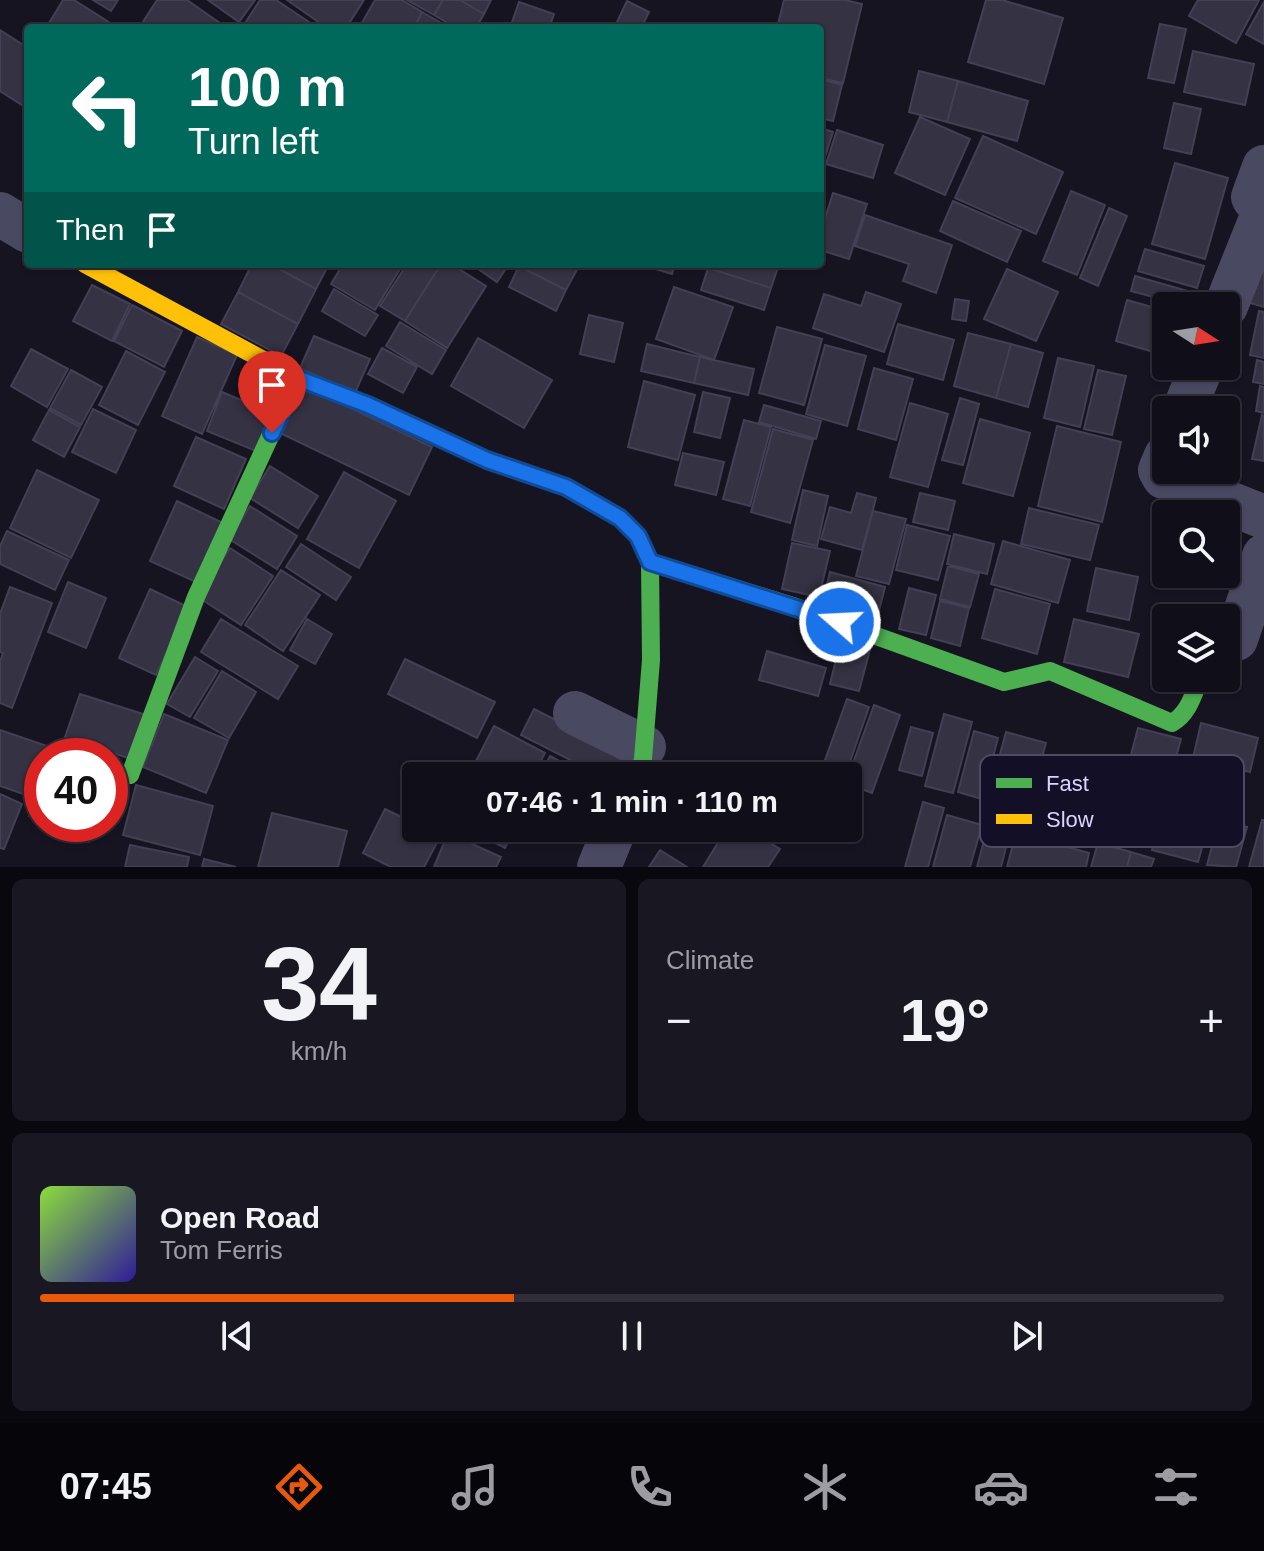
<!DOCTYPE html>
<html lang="en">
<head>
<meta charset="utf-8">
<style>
  :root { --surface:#100f19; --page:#191822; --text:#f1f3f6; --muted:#9c9ca2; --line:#302f38; --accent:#ea580c }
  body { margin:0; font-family:Helvetica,sans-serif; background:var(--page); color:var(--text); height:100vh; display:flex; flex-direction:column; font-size:30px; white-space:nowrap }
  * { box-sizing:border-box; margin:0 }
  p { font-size:26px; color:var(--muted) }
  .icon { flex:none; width:44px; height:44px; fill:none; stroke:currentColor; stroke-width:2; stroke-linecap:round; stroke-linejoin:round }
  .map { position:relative; height:867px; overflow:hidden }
  .sheet { display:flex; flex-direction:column; gap:12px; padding:12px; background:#09080e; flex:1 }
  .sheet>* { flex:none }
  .banner { position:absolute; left:24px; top:24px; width:800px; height:244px; border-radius:8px; box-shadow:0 2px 6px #0004,0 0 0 2px var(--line); background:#00695c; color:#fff; overflow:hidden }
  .needle { width:52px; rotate:102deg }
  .tools { position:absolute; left:1152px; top:292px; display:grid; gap:16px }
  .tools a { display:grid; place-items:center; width:88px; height:88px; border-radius:8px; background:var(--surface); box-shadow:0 2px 6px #0004,0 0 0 2px var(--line); font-size:40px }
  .speed { position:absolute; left:24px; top:738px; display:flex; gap:16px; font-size:40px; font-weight:700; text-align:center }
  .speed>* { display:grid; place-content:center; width:104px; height:104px; border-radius:50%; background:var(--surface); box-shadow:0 2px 6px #0004,0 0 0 2px var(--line); line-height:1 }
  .speed .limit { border:12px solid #d22; background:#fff; color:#111 }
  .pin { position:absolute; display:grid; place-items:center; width:68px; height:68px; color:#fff; margin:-82px -34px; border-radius:50% 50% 50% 0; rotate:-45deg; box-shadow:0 0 8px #0007 }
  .pin .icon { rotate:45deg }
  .me { position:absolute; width:88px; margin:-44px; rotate:289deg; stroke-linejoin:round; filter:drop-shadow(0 0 6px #0008) }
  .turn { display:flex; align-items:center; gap:28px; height:168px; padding:0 32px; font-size:36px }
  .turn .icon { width:104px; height:104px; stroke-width:2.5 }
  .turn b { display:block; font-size:56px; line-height:68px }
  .then { display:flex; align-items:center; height:76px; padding:0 32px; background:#0003; gap:16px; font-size:30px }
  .big { font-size:60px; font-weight:700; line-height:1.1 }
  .sheet .tile { flex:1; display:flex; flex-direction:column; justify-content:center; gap:12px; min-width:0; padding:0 28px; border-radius:12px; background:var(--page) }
  .sheet .dial { align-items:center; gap:0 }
  .dial b { font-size:104px; line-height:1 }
  .song { display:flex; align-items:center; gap:24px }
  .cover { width:96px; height:96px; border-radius:12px; background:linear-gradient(135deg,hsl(90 70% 55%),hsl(250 70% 35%)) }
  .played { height:8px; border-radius:4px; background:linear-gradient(90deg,var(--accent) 40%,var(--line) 40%) }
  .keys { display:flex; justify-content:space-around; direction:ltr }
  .heat { display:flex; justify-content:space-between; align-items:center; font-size:44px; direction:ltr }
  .sheet .tiles { flex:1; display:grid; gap:12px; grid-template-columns:1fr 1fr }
  .tile:last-child { grid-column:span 2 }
  .trip { position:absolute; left:402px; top:762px; width:460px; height:80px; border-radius:8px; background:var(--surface); box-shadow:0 2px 6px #0004,0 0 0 2px var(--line); font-weight:700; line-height:80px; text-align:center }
  .dock { display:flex; height:128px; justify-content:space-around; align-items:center; background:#06060a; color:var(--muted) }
  .dock .icon { width:56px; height:56px }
  .dock .selected { color:var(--accent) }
  .dock b { font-size:36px; color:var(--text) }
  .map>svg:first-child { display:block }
  .building { fill:#343243; stroke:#433f54; stroke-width:2 }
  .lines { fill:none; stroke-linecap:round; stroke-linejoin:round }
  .street { stroke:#4a4962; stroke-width:44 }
  .fast { stroke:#4caf50; stroke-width:18 }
  .slow { stroke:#ffc107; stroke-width:18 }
  .route-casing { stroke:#114b97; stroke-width:20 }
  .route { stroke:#1a73e8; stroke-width:14 }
  .key { fill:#130f26; stroke:#4e4a67; stroke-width:2 }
  .key-label { font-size:22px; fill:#d9d4ff }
</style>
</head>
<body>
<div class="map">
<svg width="1264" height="867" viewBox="0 0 1264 867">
  <rect width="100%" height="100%" fill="#161421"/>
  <path class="building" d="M 63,0 L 74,0 L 118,28 L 46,28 Z
    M 93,0 L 118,0 L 111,11 Z
    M 157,0 L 187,0 L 227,28 L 139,28 Z
    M 208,0 L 255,0 L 239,22 Z
    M 260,0 L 276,0 L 318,28 L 242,28 Z
    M 287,0 L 364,0 L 346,28 L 327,28 Z
    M 375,0 L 402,0 L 422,12 L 414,28 L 359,28 Z
    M 407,0 L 443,0 L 434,15 Z
    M 443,0 L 460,0 L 484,14 L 476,28 L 456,28 L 434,15 Z
    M 460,0 L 491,0 L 484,14 Z
    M 784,0 L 845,0 L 862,4 L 843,83 L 820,78 L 820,28 L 777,28 Z
    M 986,0 L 1002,0 L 1063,18 L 1044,84 L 968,62 Z
    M 1198,0 L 1259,0 L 1236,43 L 1189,16 Z
    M 627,1 L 649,12 L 641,28 L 628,28 L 617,22 Z
    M 519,2 L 554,14 L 549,28 L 510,28 Z
    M 1264,2 L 1264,44 L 1246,34 Z
    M 422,12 L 450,28 L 414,28 Z
    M 1160,24 L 1186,29 L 1174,83 L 1148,78 Z
    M 0,30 L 28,48 L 28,109 L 0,91 Z
    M 1193,51 L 1254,64 L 1245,105 L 1184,92 Z
    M 919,71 L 958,81 L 947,122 L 909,112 Z
    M 820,79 L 842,85 L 833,121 L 820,118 Z
    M 958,81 L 1028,101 L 1017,141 L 947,122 Z
    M 1174,103 L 1201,109 L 1191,154 L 1164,148 Z
    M 920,117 L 970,139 L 945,195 L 895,173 Z
    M 820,128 L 833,132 L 823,163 L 820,162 Z
    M 837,130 L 883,145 L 873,178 L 826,164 Z
    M 983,136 L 1063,172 L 1036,234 L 955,198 Z
    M 1175,163 L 1228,178 L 1205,259 L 1152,244 Z
    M 1071,191 L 1105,205 L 1077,275 L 1043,261 Z
    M 833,193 L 867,204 L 849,259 L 820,250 L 820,235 Z
    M 953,201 L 1021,231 L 1007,262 L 940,231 Z
    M 1109,208 L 1127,216 L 1098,286 L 1080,278 Z
    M 865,215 L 952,245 L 936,293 L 903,281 L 909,264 L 855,246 Z
    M 1264,242 L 1264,307 L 1247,302 Z
    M 1145,249 L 1204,266 L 1197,288 L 1138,271 Z
    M 252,264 L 270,264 L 316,289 L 298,324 L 238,292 Z
    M 270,264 L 329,264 L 316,289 Z
    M 343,264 L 403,264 L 375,310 L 331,284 Z
    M 407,264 L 441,264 L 405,321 L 380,306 Z
    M 441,264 L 451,264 L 486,286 L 447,348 L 405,321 Z
    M 471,264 L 509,264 L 497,282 Z
    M 520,264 L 580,264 L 566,290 L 519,266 Z
    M 639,264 L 675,264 L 672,274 Z
    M 710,264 L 779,264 L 771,288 L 708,268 Z
    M 519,266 L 566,290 L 556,311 L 509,287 Z
    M 708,268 L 771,288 L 764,310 L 701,290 Z
    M 1007,269 L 1058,292 L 1036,341 L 984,319 Z
    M 1135,276 L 1191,292 L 1187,306 L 1131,291 Z
    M 92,285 L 130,304 L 112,341 L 73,321 Z
    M 674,287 L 733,307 L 714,360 L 656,339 Z
    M 334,289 L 378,315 L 365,336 L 322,311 Z
    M 238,292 L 298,324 L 281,356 L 221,324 Z
    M 866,292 L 901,304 L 884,352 L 813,328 L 824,294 L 861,306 Z
    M 955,299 L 969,301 L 966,321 L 952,319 Z
    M 1127,300 L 1166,311 L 1166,321 L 1157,353 L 1116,341 Z
    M 132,305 L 182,331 L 164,367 L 114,341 Z
    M 1259,311 L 1264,312 L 1264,358 L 1250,355 Z
    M 589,315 L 623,323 L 614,362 L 580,354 Z
    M 400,322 L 446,350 L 432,374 L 386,346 Z
    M 898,324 L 954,340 L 943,380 L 887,364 Z
    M 777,327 L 822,339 L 804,405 L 759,393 Z
    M 968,333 L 1011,344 L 996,398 L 954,386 Z
    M 314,336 L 370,359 L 355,393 L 300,368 Z
    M 197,337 L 237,355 L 202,434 L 162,416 Z
    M 478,338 L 552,380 L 524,428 L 451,386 Z
    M 647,344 L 700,357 L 694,383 L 641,371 Z
    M 1011,344 L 1043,353 L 1028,407 L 996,398 Z
    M 825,345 L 866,356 L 847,426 L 806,414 Z
    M 382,348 L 417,367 L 403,393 L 368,374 Z
    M 31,349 L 68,369 L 47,407 L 11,386 Z
    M 126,351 L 165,372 L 138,425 L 99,405 Z
    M 700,357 L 754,369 L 748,395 L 694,383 Z
    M 1058,358 L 1094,366 L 1080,427 L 1044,418 Z
    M 1257,360 L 1264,362 L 1264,384 L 1253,382 Z
    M 874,368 L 913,379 L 896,440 L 858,429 Z
    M 71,370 L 102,387 L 81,425 L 50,408 Z
    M 1098,370 L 1126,376 L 1112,435 L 1084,429 Z
    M 644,381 L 695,395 L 678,460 L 628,447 Z
    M 300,384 L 432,447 L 409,495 L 278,432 Z
    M 1260,386 L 1264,387 L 1264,413 L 1256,411 Z
    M 222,392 L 277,415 L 261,453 L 207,431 Z
    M 703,392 L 730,398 L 720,438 L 694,432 Z
    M 960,398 L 979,404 L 963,465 L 942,460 Z
    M 910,403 L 948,414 L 928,487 L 890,477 Z
    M 764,405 L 821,421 L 816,439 L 759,422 Z
    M 93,409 L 136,430 L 116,473 L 72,452 Z
    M 49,410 L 80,427 L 64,457 L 33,440 Z
    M 1262,415 L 1264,416 L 1264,461 L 1252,459 Z
    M 980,419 L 1030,433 L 1013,496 L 963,483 Z
    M 744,420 L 771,427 L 750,506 L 723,499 Z
    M 1057,426 L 1121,442 L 1102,522 L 1038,506 Z
    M 773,429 L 813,440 L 790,523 L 751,512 Z
    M 196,437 L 246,459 L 224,509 L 174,486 Z
    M 683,453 L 724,462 L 716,495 L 675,485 Z
    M 270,466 L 318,496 L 298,528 L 250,498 Z
    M 37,470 L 99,500 L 71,558 L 10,528 Z
    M 344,472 L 396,501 L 359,568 L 307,539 Z
    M 803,490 L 828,496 L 817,546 L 792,540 Z
    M 857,493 L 876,498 L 862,550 L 821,539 L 830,507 L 851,513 Z
    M 920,493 L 955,501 L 948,530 L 913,522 Z
    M 177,501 L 225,524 L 198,583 L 150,561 Z
    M 250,506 L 297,536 L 277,569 L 229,539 Z
    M 1029,508 L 1099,525 L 1090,560 L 1021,544 Z
    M 873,511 L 906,519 L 889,584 L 856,576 Z
    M 907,525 L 950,536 L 938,580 L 896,570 Z
    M 7,531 L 69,560 L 55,590 L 0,564 L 0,546 Z
    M 954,534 L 994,544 L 987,574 L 947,564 Z
    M 1003,541 L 1070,560 L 1058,603 L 991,584 Z
    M 792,543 L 830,551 L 819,597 L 782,589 Z
    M 301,544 L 351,577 L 336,600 L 286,567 Z
    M 230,548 L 273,576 L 241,625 L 198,597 Z
    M 948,566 L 979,574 L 970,607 L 940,599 Z
    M 1096,568 L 1138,577 L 1129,620 L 1087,611 Z
    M 281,570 L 320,595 L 283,651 L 245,625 Z
    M 830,572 L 885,587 L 878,615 L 823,600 Z
    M 68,582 L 106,598 L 86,648 L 48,632 Z
    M 10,587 L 52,603 L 12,708 L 0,703 L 0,662 L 3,653 L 0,652 L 0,614 Z
    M 909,588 L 936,595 L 926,635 L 899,629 Z
    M 150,589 L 188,607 L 156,675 L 119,658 Z
    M 995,589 L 1050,604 L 1037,654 L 982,638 Z
    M 940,601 L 969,608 L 960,646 L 931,638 Z
    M 221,619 L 298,666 L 278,699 L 201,652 Z
    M 307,619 L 332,634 L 315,664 L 290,650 Z
    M 1074,619 L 1139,634 L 1128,677 L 1064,662 Z
    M 841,639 L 871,646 L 859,691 L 830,684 Z
    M 767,651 L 826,668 L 818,696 L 759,680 Z
    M 195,657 L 218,671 L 190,717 L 167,704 Z
    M 405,659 L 495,702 L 477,738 L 388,694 Z
    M 222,671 L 256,692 L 229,738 L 194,718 Z
    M 80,694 L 146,715 L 131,759 L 65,737 Z
    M 847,699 L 869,707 L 845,776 L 825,776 L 820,774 Z
    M 874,705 L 900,715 L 872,793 L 848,784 L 848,777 Z
    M 534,709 L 630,758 L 621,776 L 602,776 L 521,735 Z
    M 164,714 L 228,740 L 206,793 L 143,767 Z
    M 944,714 L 972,722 L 953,793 L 925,786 Z
    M 1201,723 L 1258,738 L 1250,772 L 1193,758 Z
    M 494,726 L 545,753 L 533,776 L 504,776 L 476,761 Z
    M 911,727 L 933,733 L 922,776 L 899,770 Z
    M 1138,728 L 1181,739 L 1168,786 L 1126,774 Z
    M 0,730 L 47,746 L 42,756 L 29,796 L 0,786 Z
    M 974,731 L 998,738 L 982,799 L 958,792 Z
    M 1006,732 L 1046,743 L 1027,812 L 987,802 Z
    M 550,756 L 587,776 L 540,776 Z
    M 42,785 L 42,822 L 29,816 Z
    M 136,785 L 213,806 L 200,855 L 123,835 Z
    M 0,794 L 22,804 L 4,849 L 0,848 Z
    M 923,802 L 944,808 L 928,867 L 905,867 Z
    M 1163,807 L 1210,819 L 1198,862 L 1152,850 Z
    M 385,809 L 416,824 L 416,828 L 423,828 L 440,837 L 424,867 L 391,867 L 363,853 Z
    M 272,813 L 347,831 L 338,867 L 258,867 Z
    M 947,815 L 982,825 L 970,867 L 933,867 Z
    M 990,818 L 1012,824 L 1001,867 L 977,867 Z
    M 1219,820 L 1247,827 L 1236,867 L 1207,865 Z
    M 1262,820 L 1264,820 L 1264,867 L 1249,867 Z
    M 47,824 L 97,824 L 89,842 Z
    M 465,828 L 515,828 L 505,848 Z
    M 727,828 L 746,828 L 780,849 L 768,867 L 703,867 Z
    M 448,833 L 501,857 L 496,867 L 434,867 Z
    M 1016,833 L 1089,853 L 1086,867 L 1007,867 Z
    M 1098,843 L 1131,852 L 1127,867 L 1091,867 Z
    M 130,845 L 189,857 L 187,867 L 125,867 Z
    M 660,850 L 687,867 L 649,867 Z
    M 1131,852 L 1154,859 L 1151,867 L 1127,867 Z
    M 204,859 L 236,867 L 202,867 Z"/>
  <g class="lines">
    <path class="street" d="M 1264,167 L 1253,197 L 1254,199 L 1264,205
      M 0,214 L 28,231
      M 1226,306 L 1264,211
      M 1184,410 L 1202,366
      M 1166,456 L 1160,470 L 1164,477 L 1264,517
      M 1236,639 L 1264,556
      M 575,713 L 644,747
      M 599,867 L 615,828"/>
    <path class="fast" d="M 574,491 L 620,518 L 638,536 L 650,562 L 651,660 L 643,759 L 638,776
      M 650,562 L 793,606 L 1004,682 L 1050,671 L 1172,723 C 1189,713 1193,695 1200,678
      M 130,775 L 196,597 L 297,378"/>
    <path class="slow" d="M 85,264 L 297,378 L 368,405 L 487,460 L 566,487 L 574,491"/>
  </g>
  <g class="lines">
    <g class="route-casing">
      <path id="route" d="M 272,433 L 297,378 L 368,405 L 487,460 L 566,487 L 620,518 L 638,536 L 650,562 L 840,622"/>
    </g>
    <use href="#route" class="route"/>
  </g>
  <rect x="980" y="755" width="264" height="92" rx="12" class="key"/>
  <rect x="996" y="778" width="36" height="10" fill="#4caf50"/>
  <rect x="996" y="814" width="36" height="10" fill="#ffc107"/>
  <g class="key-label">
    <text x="1046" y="791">Fast</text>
    <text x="1046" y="827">Slow</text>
  </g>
</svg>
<div class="tools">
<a><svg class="needle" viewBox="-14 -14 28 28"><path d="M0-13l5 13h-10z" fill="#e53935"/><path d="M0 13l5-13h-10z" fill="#9c9ca2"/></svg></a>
<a><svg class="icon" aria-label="sound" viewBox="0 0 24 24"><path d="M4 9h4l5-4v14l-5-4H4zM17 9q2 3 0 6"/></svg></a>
<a><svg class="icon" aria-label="search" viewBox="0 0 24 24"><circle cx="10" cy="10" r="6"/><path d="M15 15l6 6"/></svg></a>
<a><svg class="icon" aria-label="layers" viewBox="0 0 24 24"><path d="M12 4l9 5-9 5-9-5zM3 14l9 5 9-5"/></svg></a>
</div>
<div class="speed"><div class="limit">40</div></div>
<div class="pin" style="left:272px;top:433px;background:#d93025"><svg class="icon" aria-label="arrive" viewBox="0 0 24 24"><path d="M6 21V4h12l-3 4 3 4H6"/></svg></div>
<svg class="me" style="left:840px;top:622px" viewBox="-20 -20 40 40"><circle r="17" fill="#1a73e8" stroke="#fff" stroke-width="3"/><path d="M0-11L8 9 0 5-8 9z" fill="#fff"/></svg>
<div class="trip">07:46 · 1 min · 110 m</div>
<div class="banner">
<div class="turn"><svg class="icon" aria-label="left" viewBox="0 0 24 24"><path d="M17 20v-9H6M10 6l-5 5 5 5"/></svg><div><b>100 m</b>Turn left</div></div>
<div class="then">Then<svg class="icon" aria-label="arrive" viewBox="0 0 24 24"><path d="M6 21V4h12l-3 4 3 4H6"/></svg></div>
</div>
</div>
<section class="sheet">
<div class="tiles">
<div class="tile dial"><b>34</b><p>km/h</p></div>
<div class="tile"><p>Climate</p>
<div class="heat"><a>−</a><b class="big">19°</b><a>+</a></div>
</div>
<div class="tile">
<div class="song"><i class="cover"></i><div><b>Open Road</b><p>Tom Ferris</p></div></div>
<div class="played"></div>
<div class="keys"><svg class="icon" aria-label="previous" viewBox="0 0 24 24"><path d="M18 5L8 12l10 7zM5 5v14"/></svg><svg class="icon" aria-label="pause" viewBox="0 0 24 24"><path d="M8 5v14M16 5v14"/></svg><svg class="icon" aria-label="next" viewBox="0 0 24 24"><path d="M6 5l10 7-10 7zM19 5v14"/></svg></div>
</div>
</div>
</section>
<nav class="dock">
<b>07:45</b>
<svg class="icon selected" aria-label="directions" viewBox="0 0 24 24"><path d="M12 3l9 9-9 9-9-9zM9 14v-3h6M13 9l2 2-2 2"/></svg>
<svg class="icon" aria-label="music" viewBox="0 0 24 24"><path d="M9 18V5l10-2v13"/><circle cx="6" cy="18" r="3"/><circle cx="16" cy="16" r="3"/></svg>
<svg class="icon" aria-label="phone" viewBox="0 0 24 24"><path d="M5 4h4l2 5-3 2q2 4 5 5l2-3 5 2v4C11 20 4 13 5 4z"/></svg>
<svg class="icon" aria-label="climate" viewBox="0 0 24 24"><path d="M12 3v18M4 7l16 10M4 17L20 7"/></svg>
<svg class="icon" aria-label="car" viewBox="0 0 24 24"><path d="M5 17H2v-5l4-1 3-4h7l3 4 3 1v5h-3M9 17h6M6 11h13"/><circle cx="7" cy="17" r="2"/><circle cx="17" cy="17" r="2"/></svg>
<svg class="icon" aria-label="filters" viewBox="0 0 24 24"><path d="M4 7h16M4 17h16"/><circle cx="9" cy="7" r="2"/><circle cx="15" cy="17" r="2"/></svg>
</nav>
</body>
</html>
